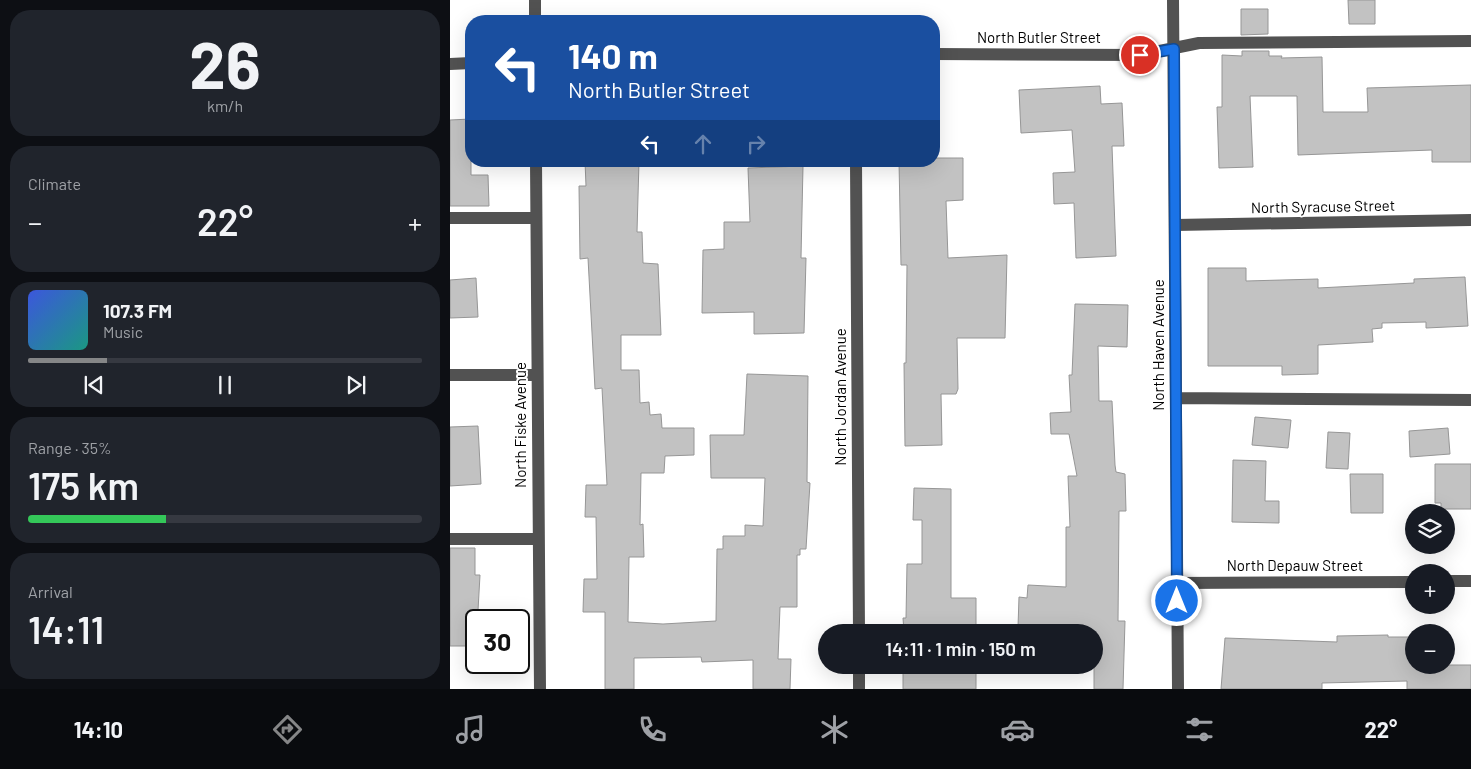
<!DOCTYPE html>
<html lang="en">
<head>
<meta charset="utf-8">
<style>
  :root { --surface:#171b24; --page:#20242c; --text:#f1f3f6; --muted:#9ea1a6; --line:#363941; --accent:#858687 }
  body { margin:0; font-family:Barlow,sans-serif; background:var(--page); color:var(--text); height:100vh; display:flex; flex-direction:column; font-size:19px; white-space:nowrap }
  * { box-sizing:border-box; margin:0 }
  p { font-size:16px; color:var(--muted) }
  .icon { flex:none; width:28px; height:28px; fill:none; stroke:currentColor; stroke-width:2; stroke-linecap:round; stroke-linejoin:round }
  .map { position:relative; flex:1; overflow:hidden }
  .details { display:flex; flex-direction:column; gap:10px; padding:10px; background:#0d0f14; width:450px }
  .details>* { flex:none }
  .hud { position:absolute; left:15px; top:15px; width:475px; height:152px; border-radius:20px; box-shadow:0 5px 20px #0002; background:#1a4fa0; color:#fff; overflow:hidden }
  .tools { position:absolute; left:955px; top:504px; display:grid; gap:10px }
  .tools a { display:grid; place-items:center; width:50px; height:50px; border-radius:50%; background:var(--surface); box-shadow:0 5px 20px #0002; font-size:25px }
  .speed { position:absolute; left:15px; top:609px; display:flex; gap:10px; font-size:25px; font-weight:700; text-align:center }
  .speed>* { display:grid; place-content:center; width:65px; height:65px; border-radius:50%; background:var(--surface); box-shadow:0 5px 20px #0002; line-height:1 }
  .speed .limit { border:2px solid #111; border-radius:8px; background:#fff; color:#111 }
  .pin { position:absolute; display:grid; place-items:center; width:42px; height:42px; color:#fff; margin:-21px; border:2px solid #fff; border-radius:50%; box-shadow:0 1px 5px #0007 }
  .me { position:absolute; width:55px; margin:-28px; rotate:0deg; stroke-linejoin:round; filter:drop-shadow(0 0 4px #0008) }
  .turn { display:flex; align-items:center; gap:18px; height:105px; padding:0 20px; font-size:22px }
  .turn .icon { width:65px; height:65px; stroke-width:2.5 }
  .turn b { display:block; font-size:35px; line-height:42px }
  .lanes { display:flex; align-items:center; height:48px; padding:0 20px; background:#0003; justify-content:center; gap:25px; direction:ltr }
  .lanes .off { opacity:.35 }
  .big { font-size:38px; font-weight:600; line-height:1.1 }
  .details .widget { flex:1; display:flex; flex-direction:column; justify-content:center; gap:8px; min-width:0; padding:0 18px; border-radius:20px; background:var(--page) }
  .details .dial { align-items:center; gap:0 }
  .dial b { font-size:65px; line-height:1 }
  .song { display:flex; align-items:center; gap:15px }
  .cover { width:60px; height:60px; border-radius:8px; background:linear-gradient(135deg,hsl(230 70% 55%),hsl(170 70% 35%)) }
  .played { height:5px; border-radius:2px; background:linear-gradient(90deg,var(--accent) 20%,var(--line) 20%) }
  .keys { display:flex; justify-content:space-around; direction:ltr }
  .heat { display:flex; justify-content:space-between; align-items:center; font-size:28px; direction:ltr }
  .charge { height:8px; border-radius:4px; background:linear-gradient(90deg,#34c759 35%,var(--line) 0) }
  .trip { position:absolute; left:368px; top:624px; width:285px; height:50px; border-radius:25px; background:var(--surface); box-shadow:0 5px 20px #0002; font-weight:600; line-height:50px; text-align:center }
  .menu { display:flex; height:80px; justify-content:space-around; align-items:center; background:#090b0e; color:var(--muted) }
  .menu .icon { width:35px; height:35px }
  .menu .current { color:var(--accent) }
  .menu b { font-size:22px; color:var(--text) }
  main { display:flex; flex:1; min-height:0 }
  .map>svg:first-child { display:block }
  .building { fill:#c2c2c2; stroke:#969696 }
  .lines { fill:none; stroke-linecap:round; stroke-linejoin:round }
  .minor { stroke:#525252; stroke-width:12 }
  .route-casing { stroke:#114b97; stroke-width:12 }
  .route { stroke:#1a73e8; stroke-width:9 }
  .labels { text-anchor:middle; stroke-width:4; stroke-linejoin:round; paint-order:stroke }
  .street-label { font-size:15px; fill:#000; stroke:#fff }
</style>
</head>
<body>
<main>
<section class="details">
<div class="widget dial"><b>26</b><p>km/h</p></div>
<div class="widget"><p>Climate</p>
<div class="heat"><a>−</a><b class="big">22°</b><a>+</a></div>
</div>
<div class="widget">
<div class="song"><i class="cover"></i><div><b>107.3 FM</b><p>Music</p></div></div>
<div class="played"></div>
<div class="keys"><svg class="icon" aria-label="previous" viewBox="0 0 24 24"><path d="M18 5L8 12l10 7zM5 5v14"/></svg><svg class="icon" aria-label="pause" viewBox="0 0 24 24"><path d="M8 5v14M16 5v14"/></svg><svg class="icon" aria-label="next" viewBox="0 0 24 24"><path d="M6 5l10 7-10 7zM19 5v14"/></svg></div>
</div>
<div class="widget"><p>Range · 35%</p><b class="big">175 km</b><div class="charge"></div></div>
<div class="widget"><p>Arrival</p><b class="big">14:11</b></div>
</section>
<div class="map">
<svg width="1021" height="689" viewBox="0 0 1021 689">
  <rect width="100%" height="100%" fill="#fff"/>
  <path class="building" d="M 898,0 L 925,0 L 925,24 L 899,24 Z
    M 791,9 L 818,9 L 818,34 L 791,35 Z
    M 792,51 L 819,51 L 819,56 L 832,56 L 831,58 L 872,57 L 873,112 L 918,112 L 917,88 L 1021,85 L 1021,162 L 982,162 L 982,150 L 848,155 L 847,96 L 800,96 L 803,167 L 769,168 L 767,107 L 772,107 L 772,55 L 792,56 Z
    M 650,86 L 651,104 L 672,103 L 674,146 L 662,146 L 666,256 L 626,258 L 624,203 L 604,204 L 603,173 L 625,172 L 622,130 L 571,133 L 569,90 Z
    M 21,119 L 21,175 L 38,175 L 39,206 L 0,206 L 0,120 Z
    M 484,158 L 513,158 L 513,200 L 496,201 L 498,258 L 557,255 L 555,338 L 507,338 L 508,389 L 506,394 L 491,394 L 492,445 L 455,446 L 454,363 L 456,363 L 457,265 L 451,265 L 449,161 L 484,161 Z
    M 135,161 L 189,161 L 187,232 L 192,232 L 193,263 L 208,264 L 211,335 L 171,335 L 171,370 L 189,370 L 190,403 L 199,402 L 200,415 L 211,414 L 212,428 L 244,428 L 244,455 L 215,456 L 214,473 L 191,473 L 190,525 L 193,524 L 194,557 L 179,557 L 178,622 L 213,624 L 266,621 L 267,549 L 273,549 L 273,536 L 295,536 L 295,525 L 313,526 L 315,478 L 261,478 L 260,435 L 294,435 L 297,374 L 358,376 L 357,482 L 360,483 L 356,549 L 350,549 L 350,555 L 347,555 L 347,607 L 330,607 L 328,659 L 341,659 L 340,689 L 303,689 L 303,660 L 252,662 L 251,657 L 184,658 L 184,689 L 155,689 L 155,612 L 133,612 L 134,579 L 147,579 L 146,517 L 135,517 L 136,485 L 157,485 L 152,388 L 145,389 L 138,258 L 130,259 L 129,186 L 136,186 Z
    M 353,166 L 351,258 L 356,258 L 354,333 L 304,334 L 304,312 L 252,313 L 253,250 L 274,249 L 274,222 L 300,222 L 298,168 Z
    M 758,268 L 796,268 L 796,281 L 868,279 L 868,288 L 964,283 L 964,279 L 1015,277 L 1018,326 L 976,328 L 976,322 L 932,323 L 932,328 L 922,329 L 923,342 L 868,345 L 868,374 L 832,375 L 832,366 L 758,366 Z
    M 26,278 L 28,317 L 0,318 L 0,280 Z
    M 625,304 L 678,305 L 677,347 L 648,346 L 649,401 L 662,401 L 665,465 L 666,472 L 675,474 L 676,511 L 669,511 L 668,621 L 675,621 L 673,689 L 644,689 L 644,632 L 568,627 L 569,597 L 577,598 L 578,585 L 616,587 L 616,527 L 620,527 L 618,476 L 627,476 L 619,434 L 601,434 L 600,413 L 621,412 L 619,375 L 622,375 Z
    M 805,417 L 841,420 L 838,448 L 802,445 Z
    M 28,426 L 31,484 L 0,486 L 0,427 Z
    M 998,428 L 1000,454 L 960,457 L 959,431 Z
    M 878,432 L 900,433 L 898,469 L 876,468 Z
    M 783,460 L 816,461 L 815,501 L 829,501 L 829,523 L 782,522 Z
    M 985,464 L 1021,464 L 1021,509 L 991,509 L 991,503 L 985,503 Z
    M 900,474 L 933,474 L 933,513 L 901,513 Z
    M 464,488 L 501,489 L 501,598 L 526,598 L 526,632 L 454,632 L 453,618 L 456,618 L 457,564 L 472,564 L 472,520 L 463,520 Z
    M 0,548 L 25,548 L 25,575 L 30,575 L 26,646 L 0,646 Z
    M 938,635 L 938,637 L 964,637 L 964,665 L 1021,665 L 1021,689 L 957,689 L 957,681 L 872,683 L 872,689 L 771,689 L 775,638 L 887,642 L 887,636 Z
    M 453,665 L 526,665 L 526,689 L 453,689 Z"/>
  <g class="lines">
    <path class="minor" d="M 85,0 L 85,21
      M 723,0 L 728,689
      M 484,54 L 690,55 L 749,43 L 1021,41
      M 0,64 L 21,63
      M 86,161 L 90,689
      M 406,161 L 409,632
      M 0,218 L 86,218
      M 725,225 L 1021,220
      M 0,375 L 87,375
      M 726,398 L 1021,400
      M 0,539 L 87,539
      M 996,581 L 1021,581
      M 727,583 L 964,582
      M 409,665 L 409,689"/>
  </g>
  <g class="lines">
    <g class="route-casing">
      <path id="route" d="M 690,55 L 724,49 L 727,601"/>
    </g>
    <use href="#route" class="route"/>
  </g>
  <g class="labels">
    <g class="street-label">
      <text x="589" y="43">North Butler Street</text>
      <text transform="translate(873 207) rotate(-1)" y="5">North Syracuse Street</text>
      <text transform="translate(709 345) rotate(-90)" y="5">North Haven Avenue</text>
      <text transform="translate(391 397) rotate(-90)" y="5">North Jordan Avenue</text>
      <text transform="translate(71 425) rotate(-90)" y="5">North Fiske Avenue</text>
      <text x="845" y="571">North Depauw Street</text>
    </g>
  </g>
</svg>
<div class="tools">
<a><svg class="icon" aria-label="layers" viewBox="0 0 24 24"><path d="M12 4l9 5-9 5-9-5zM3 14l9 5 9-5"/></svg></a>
<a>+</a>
<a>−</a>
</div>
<div class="speed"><div class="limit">30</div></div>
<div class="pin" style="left:690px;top:55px;background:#d93025"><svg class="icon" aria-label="arrive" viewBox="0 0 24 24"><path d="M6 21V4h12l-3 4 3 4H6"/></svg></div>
<svg class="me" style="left:727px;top:601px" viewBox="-20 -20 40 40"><circle r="17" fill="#1a73e8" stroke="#fff" stroke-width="3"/><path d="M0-11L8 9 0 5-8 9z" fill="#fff"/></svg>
<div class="trip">14:11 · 1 min · 150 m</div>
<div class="hud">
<div class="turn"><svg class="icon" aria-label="left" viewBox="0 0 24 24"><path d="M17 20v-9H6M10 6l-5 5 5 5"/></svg><div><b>140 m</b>North Butler Street</div></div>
<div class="lanes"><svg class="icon" aria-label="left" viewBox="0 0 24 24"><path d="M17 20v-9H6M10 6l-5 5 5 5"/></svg><svg class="icon off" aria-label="ahead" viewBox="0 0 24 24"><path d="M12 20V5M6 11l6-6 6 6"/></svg><svg class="icon off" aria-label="right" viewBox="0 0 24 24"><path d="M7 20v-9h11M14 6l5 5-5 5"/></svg></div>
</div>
</div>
</main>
<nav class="menu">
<b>14:10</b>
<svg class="icon current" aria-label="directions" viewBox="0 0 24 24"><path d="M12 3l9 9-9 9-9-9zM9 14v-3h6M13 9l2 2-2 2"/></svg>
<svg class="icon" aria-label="music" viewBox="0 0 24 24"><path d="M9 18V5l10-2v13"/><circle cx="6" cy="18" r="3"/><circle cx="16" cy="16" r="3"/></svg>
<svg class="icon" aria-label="phone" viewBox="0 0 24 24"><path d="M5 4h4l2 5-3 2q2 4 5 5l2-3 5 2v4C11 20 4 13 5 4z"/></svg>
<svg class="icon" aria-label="climate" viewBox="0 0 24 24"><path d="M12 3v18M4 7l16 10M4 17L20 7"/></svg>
<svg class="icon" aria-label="car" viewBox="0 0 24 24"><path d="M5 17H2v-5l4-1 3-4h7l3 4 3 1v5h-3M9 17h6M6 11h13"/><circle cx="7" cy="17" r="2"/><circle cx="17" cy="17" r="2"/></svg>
<svg class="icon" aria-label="filters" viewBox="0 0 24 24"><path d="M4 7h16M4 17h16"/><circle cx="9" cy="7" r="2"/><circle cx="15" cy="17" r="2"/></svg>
<b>22°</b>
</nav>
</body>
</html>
